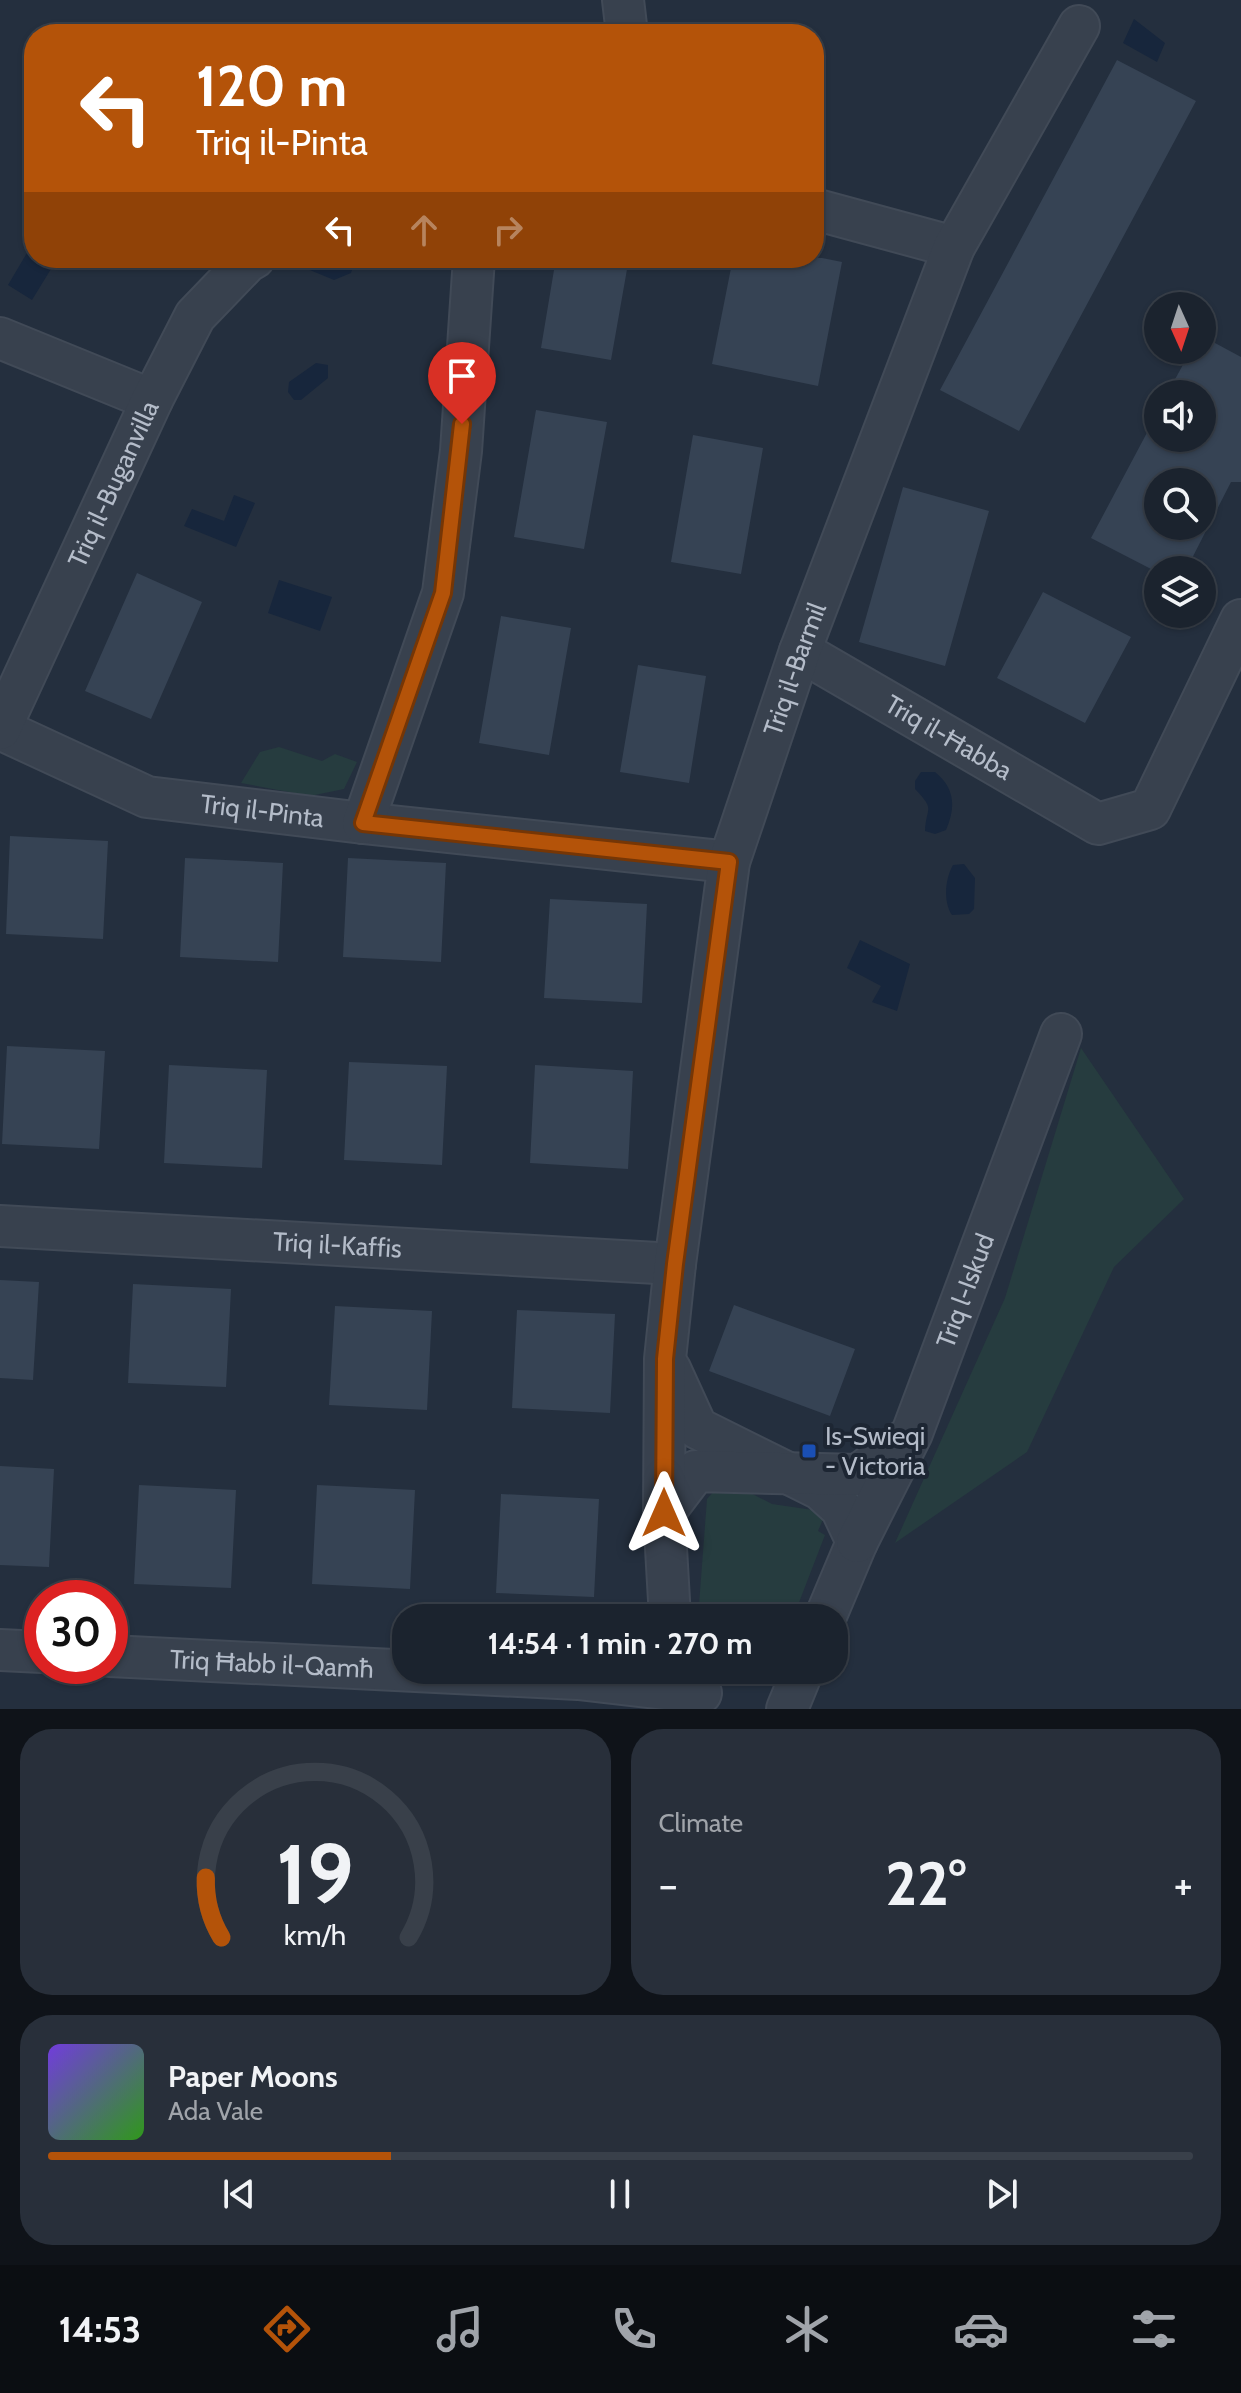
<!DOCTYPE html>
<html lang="en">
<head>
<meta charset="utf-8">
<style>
  :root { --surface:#1b232e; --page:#282f3a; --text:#f1f3f6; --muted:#a0a4aa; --line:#39404a; --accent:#b45309 }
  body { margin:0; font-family:Cabin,sans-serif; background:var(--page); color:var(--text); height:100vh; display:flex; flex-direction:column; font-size:30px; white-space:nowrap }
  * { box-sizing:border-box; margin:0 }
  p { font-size:26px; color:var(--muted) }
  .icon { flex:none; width:44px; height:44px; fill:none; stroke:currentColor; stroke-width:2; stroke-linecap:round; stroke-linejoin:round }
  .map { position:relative; height:1709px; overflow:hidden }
  .sheet { display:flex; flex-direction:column; gap:20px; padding:20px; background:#0f1319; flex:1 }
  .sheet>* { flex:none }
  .hud { position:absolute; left:24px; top:24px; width:800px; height:244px; border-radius:32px; box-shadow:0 2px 6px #0004,0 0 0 2px var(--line); background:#b45309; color:#fff; overflow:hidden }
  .needle { width:52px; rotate:177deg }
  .controls { position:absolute; left:1144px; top:292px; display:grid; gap:16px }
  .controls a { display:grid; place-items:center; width:72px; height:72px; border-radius:50%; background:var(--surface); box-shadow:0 2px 6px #0004,0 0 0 2px var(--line); font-size:40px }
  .speed { position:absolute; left:24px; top:1580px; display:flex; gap:16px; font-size:40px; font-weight:700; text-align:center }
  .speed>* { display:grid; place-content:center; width:104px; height:104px; border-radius:50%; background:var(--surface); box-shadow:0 2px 6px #0004,0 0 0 2px var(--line); line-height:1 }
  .speed .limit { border:12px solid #d22; background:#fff; color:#111 }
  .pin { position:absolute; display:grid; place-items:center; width:68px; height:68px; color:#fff; margin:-82px -34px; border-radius:50% 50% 50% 0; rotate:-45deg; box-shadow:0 0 8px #0007 }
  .pin .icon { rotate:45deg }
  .me { position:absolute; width:88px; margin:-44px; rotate:0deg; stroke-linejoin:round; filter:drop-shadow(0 0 6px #0008) }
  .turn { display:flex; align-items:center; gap:28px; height:168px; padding:0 40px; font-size:36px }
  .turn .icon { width:104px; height:104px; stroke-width:2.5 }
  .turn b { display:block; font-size:56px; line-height:68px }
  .lanes { display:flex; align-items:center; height:76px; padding:0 40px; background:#0003; justify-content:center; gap:40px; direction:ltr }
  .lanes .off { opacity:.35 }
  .big { font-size:60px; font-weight:700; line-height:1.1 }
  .sheet .card { flex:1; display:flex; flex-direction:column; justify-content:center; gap:12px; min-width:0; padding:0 28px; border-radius:32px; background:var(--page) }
  .sheet .dial { align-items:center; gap:0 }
  .dial svg { height:208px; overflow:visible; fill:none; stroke:var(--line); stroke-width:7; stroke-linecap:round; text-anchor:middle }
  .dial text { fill:var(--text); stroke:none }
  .song { display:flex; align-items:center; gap:24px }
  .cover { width:96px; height:96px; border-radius:12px; background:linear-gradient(135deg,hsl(260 70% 55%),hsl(110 70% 35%)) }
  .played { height:8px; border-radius:4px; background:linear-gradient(90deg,var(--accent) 30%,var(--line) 30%) }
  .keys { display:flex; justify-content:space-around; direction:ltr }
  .heat { display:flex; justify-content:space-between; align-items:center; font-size:44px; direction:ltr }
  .sheet .tiles { flex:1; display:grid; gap:20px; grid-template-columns:1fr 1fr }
  .card:last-child { grid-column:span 2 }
  .trip { position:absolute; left:392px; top:1604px; width:456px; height:80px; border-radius:32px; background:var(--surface); box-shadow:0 2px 6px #0004,0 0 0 2px var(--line); font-weight:700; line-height:80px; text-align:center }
  .tab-bar { display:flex; height:128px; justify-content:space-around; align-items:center; background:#0b0e12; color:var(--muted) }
  .tab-bar .icon { width:56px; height:56px }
  .tab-bar .on { color:var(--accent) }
  .tab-bar b { font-size:36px; color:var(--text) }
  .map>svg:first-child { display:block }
  .green { fill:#263c3f }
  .water { fill:#17263c }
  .building { fill:#364354; fill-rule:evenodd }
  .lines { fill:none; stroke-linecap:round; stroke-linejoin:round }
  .minor-casing { stroke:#414a57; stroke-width:44 }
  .minor { stroke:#38414e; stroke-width:40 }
  .route-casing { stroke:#753606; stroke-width:20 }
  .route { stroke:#b45309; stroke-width:14 }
  .transit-dot { fill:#1a4fb4; stroke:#1d2633; stroke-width:3 }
  .labels { text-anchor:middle; stroke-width:8; stroke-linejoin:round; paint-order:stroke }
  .street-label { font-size:26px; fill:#b4bcc9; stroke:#1d2633 }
  .poi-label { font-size:26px; fill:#b4bcc9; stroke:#1d2633; text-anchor:start }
</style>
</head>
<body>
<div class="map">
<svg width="1241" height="1709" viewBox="0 0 1241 1709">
  <rect width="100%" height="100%" fill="#242f3e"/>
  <path class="green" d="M 279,747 L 322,761 L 335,754 L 357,762 L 344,789 L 310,796 L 241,783 L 260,752 Z
    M 1081,1048 L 1184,1199 L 1114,1267 L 1027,1452 L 895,1543 L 1005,1298 Z
    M 720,1484 L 739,1487 L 772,1504 L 820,1511 L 824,1517 L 818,1531 L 825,1535 L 793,1618 L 698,1618 L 707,1499 Z"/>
  <path class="water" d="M 1134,19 L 1165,43 L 1157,62 L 1123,43 Z
    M 34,241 L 34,258 L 50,258 L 51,269 L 32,300 L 8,285 Z
    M 306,258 L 356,258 L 351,273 L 334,280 L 305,268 L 301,260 Z
    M 316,363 L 328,365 L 328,378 L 301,400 L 294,400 L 288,392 L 289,382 Z
    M 234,495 L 255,503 L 236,547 L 184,526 L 192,509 L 224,521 Z
    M 279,580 L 332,597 L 320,631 L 268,613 Z
    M 921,772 L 935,772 C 955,788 956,807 946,830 L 935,834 L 925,831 C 926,806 936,811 915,789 L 915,781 Z
    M 964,864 L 975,878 L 974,909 L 969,914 L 952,915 C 943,902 945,879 953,865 Z
    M 860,940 L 910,964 L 897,1011 L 872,1002 L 881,986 L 847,968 Z"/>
  <path class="building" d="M 1117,60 L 1196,101 L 1019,431 L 940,390 Z
    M 556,258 L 629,258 L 611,360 L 541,348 Z
    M 733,258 L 822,258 L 842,262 L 818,386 L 712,364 Z
    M 1202,336 L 1241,357 L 1241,482 L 1231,482 L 1186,570 L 1153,570 L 1091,538 L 1158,412 L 1158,438 L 1202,438 L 1202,394 L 1167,394 L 1191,350 L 1202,350 ZM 1158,482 L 1202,482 L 1202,526 L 1158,526 Z
    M 536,410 L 607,422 L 584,549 L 514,537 Z
    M 693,435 L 763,448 L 741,574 L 671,562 Z
    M 903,487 L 989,511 L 945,666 L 859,642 Z
    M 137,573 L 202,602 L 151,719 L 85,691 Z
    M 1043,592 L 1131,637 L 1085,723 L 997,678 Z
    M 501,616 L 571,628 L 549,755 L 479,743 Z
    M 638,665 L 706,676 L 689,783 L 620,772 Z
    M 10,836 L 108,841 L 103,939 L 6,934 Z
    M 185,858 L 283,863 L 278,962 L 180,957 Z
    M 348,858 L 446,863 L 441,962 L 343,957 Z
    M 550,899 L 647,904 L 642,1003 L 544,998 Z
    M 7,1046 L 105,1051 L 99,1149 L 2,1144 Z
    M 349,1062 L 447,1066 L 442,1165 L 344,1160 Z
    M 169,1065 L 267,1070 L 262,1168 L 164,1163 Z
    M 535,1065 L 633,1071 L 628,1169 L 530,1163 Z
    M 0,1280 L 39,1282 L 33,1380 L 0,1378 Z
    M 133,1284 L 231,1289 L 226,1387 L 128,1383 Z
    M 734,1305 L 855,1349 L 830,1416 L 709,1371 Z
    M 335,1306 L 432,1311 L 427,1410 L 329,1405 Z
    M 517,1310 L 615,1314 L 610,1413 L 512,1408 Z
    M 0,1466 L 54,1469 L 49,1567 L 0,1565 Z
    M 139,1485 L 236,1490 L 231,1588 L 134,1584 Z
    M 317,1485 L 415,1490 L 410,1589 L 312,1584 Z
    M 501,1494 L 599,1499 L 594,1597 L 496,1593 Z"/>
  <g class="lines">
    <g class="minor-casing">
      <g id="minor">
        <path d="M 623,0 L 627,34"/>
        <path d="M 814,209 L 954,247"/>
        <path d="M 0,338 L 152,400"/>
        <path id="s1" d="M 800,651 L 1098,824 L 1150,809 L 1241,620"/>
        <path id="s2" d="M 0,729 L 147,797 L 363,823 L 729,862"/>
        <path id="s3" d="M 0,729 L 152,400 L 195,316 L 247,262 L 254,258"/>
        <path d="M 363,823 L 443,593 L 461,451 L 474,258"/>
        <path id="s4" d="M 0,1226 L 675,1264"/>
        <path d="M 670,1369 L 697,1428 L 820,1489 L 841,1508 L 857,1542 L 825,1618"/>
        <path d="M 664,1513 L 696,1471 L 858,1475 L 903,1441"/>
        <path id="s5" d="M 857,1542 L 912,1433 L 1061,1034"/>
        <path id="s6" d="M 670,1618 L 664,1513 L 665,1359 L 675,1264 L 729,862 L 800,651 L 954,247 L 1079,26"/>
        <path d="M 0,1650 L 42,1652"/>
        <path id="s7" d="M 110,1656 L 578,1679 L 701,1693"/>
        <path d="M 787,1709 L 803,1670"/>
      </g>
    </g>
    <use href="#minor" class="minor"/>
  </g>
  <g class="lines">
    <g class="route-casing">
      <path id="route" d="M 462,424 L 443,593 L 363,823 L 729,862 L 675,1264 L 665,1359 L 664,1513"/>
    </g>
    <use href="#route" class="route"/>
  </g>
  <rect class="transit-dot" x="801" y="1443" width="16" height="16" rx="4"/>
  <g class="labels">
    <g class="street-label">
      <text dy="9" stroke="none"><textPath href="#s3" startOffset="270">Triq il-Buganvilla</textPath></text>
      <text dy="9" stroke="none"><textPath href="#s6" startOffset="964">Triq il-Barmil</textPath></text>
      <text dy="9" stroke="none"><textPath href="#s1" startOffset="172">Triq il-Ħabba</textPath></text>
      <text dy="9" stroke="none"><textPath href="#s2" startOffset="278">Triq il-Pinta</textPath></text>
      <text dy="9" stroke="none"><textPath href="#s4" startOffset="338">Triq il-Kaffis</textPath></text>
      <text dy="9" stroke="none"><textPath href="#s5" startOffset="274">Triq l-Iskud</textPath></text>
      <text dy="9" stroke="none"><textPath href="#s7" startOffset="162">Triq Ħabb il-Qamħ</textPath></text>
    </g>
    <g class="poi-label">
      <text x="825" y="1445">Is-Swieqi<tspan x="825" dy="30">- Victoria</tspan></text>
    </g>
  </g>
</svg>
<div class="controls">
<a><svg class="needle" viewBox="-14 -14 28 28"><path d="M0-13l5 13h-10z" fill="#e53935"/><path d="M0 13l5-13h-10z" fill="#a0a4aa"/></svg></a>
<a><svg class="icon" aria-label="sound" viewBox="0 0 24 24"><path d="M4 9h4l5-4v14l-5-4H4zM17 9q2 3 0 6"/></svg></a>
<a><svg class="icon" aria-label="search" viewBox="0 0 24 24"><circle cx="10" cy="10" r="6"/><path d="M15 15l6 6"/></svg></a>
<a><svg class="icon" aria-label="layers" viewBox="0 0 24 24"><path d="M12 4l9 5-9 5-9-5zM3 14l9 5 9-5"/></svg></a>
</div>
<div class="speed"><div class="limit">30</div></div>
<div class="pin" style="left:462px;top:424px;background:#d93025"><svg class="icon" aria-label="arrive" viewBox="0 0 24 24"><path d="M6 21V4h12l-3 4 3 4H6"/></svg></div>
<svg class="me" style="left:664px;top:1513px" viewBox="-20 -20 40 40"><path d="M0-17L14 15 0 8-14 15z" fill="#b45309" stroke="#fff" stroke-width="4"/></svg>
<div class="trip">14:54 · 1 min · 270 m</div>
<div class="hud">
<div class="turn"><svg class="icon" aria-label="left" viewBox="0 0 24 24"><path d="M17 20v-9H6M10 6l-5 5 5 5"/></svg><div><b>120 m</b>Triq il-Pinta</div></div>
<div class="lanes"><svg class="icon" aria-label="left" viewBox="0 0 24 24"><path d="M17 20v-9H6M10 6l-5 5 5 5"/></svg><svg class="icon off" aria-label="ahead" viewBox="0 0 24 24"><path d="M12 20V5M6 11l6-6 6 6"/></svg><svg class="icon off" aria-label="right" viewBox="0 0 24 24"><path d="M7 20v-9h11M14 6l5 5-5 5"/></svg></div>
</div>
</div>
<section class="sheet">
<div class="tiles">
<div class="card dial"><svg viewBox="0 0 100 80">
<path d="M14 69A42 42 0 1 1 86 69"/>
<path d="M14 69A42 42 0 0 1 8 46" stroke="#b45309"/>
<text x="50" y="56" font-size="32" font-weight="700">19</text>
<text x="50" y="72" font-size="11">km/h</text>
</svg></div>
<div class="card"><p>Climate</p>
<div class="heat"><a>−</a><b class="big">22°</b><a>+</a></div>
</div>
<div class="card">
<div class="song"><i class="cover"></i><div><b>Paper Moons</b><p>Ada Vale</p></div></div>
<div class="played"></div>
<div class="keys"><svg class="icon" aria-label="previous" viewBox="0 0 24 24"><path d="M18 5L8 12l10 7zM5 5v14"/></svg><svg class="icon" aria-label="pause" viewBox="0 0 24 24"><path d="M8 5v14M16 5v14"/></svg><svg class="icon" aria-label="next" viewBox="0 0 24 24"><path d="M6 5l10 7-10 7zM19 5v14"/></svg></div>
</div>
</div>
</section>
<nav class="tab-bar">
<b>14:53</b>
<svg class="icon on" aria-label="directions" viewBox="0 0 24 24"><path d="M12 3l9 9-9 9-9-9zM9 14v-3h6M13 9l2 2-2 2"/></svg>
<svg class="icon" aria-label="music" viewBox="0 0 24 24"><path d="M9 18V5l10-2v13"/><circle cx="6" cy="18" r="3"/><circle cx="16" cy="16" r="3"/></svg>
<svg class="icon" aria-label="phone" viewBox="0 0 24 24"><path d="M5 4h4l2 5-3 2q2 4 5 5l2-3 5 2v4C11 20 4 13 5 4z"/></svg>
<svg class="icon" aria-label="climate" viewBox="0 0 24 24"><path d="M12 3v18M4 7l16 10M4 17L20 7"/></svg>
<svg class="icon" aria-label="car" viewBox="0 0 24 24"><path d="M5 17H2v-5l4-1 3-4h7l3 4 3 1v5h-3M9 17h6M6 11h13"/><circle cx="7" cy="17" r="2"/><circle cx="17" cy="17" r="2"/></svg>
<svg class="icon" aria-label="filters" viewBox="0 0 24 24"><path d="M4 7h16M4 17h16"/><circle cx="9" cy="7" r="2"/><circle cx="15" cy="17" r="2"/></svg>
</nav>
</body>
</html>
